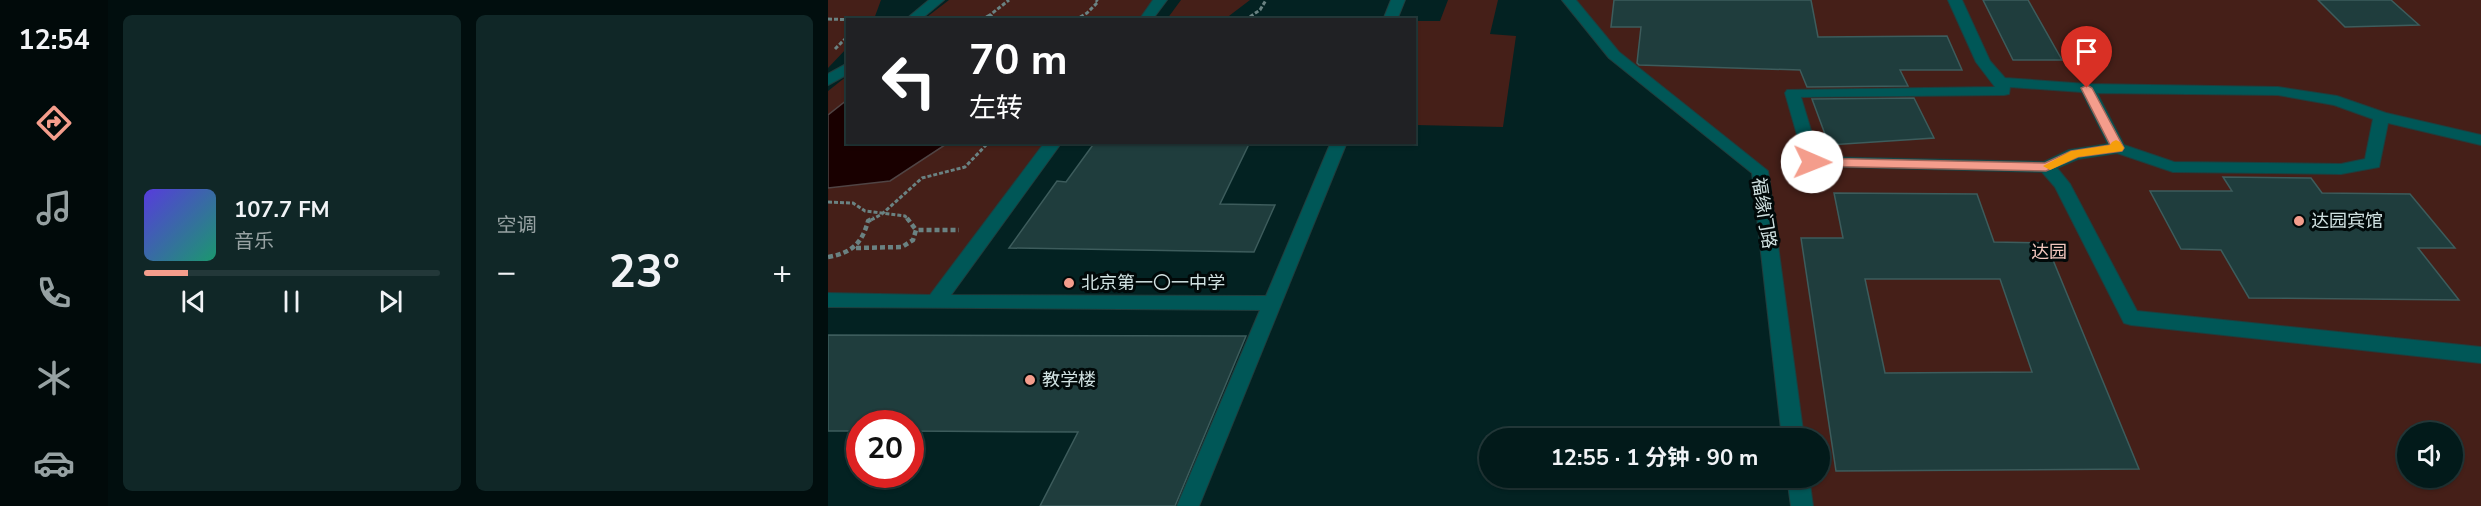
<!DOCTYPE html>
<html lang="zh">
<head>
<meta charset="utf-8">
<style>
  :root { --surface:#021a1a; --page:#102727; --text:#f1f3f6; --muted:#96a1a2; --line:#233839; --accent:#f49d8c }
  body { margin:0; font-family:"Nunito Sans","Noto Sans SC",sans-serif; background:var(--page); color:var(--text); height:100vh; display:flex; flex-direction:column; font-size:22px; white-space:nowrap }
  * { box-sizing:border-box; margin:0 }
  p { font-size:20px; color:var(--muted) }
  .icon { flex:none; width:33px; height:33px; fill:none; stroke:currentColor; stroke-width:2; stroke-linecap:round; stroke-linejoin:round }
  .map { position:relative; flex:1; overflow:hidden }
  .drawer { display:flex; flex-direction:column; gap:15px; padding:15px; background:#010e0e; width:720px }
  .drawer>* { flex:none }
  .guide { position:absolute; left:18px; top:18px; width:570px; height:126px; border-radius:0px; box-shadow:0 2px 4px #0004,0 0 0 2px var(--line); background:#202124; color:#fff; overflow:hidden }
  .buttons { position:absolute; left:1569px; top:422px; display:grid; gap:12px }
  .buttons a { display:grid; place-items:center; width:66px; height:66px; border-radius:50%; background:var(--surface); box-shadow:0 2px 4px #0004,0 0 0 2px var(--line); font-size:30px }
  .speed { position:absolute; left:18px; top:410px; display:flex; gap:12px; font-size:30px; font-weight:700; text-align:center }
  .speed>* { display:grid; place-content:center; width:78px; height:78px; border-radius:50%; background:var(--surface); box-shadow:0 2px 4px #0004,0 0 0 2px var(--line); line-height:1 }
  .speed .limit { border:9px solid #d22; background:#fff; color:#111 }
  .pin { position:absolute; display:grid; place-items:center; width:51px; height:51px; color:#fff; margin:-62px -26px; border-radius:50% 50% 50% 0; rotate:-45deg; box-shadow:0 0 6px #0007 }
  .pin .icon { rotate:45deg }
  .me { position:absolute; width:66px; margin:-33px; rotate:91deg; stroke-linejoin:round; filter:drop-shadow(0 0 4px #0008) }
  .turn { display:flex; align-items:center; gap:21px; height:126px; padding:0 24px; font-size:27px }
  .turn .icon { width:78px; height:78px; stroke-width:2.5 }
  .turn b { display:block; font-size:42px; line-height:51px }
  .big { font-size:45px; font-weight:700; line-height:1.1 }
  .drawer .widget { flex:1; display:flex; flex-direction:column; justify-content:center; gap:9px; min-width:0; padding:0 21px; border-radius:9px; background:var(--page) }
  .song { display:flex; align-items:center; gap:18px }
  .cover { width:72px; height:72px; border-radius:9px; background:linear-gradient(135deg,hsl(250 70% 55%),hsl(160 70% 35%)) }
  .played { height:6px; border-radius:3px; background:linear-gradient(90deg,var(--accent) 15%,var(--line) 15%) }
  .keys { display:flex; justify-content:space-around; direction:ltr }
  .heat { display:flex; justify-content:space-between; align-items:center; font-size:33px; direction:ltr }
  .drawer .tiles { flex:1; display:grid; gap:15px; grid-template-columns:repeat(2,1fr) }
  .trip { position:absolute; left:651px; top:428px; width:351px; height:60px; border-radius:30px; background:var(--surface); box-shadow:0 2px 4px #0004,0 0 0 2px var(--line); font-weight:700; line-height:60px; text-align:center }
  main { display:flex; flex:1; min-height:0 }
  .tabs { display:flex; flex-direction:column; width:108px; justify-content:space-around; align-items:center; background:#010a0a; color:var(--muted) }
  .tabs .icon { width:42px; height:42px }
  .tabs .active { color:var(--accent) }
  .tabs b { font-size:27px; color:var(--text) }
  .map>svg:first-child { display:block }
  .green { fill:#451f18; fill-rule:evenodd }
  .water { fill:#190000; stroke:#504444; stroke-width:1.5 }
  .building { fill:#1f3d3d; stroke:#3d5c5c; stroke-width:1.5; fill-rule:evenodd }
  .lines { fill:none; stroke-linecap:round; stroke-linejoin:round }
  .lane-casing { stroke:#203d3d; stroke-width:2 }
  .street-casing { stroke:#203d3d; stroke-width:2 }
  .path-far1 { stroke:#6a8282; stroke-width:3; stroke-dasharray:4 2; stroke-linecap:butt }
  .path { stroke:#6a8282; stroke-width:4.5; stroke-dasharray:5 3; stroke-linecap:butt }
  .lane { fill:#005757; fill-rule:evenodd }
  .street { fill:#005757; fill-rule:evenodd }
  .route { fill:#f49d8c; stroke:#9f665b; stroke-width:1.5 }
  .slow { fill:#f59e0b }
  .poi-dot { fill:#f49d8c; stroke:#010909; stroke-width:2 }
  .labels { text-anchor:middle; stroke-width:6; stroke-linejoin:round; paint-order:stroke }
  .street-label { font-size:18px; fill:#d0e1e1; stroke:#010909 }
  .poi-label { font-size:18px; fill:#d0e1e1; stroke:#010909; text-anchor:start }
  .park-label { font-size:18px; fill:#f1c6bd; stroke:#010909 }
</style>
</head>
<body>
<main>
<nav class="tabs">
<b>12:54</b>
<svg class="icon active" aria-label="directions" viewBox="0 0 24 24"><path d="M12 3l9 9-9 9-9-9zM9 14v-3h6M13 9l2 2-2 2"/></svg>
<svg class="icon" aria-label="music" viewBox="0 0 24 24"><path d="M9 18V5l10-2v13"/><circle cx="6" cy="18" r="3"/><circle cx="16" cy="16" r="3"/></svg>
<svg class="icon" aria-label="phone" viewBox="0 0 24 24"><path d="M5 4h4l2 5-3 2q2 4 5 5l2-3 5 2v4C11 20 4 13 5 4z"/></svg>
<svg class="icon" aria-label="climate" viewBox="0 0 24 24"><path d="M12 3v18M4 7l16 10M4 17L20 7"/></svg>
<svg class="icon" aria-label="car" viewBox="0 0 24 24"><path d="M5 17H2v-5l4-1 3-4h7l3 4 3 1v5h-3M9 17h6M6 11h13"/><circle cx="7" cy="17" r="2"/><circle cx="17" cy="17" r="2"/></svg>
</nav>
<section class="drawer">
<div class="tiles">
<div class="widget">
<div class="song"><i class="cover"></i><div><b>107.7 FM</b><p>音乐</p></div></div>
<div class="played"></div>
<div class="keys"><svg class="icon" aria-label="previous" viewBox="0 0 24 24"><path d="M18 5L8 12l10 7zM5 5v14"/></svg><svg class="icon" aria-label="pause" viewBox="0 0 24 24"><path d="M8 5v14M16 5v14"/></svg><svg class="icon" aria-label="next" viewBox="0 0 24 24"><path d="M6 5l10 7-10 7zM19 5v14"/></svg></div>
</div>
<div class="widget"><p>空调</p>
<div class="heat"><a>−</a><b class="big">23°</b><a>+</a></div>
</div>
</div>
</section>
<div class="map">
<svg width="1653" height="506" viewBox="0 0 1653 506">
  <rect width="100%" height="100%" fill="#032222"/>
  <path class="green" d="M 0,0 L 53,0 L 46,19 L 20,20 L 19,48 L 0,68 Z
    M 121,0 L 332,0 L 317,19 L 95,20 Z
    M 353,0 L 422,0 L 397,19 L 339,19 Z
    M 620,0 L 670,0 L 662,34 L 688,36 L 675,127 L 587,125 L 587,21 L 612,21 Z
    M 741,0 L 1653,0 L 1653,506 L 978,506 L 974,477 L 992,477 L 992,438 L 969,438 L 932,171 L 786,55 ZM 1580,432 L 1624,432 L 1624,477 L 1580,477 Z
    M 19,76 L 20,142 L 226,143 L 107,302 L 0,300 L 0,91 Z"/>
  <path class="water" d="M 19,100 L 20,142 L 120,143 L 62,181 L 0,188 L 0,115 Z"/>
  <path class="building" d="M 786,0 L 983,0 L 990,37 L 1119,36 L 1134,70 L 1072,70 L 1080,86 L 979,87 L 972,70 L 811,65 L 809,63 L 813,27 L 783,27 Z
    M 1155,0 L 1200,0 L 1234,60 L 1185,60 Z
    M 1490,0 L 1563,0 L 1591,25 L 1517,27 Z
    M 1086,98 L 1106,138 L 1001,145 L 984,99 Z
    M 267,142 L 422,142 L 392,204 L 447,205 L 426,252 L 181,248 L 229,181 L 238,182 Z
    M 1395,177 L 1483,178 L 1494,193 L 1582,194 L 1627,248 L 1590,248 L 1631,300 L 1421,298 L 1393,250 L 1353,249 L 1322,191 L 1404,191 Z
    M 1006,193 L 1149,194 L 1166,242 L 1218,243 L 1311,469 L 1008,471 L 973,238 L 1015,238 ZM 1037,279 L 1172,279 L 1204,372 L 1057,373 Z
    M 0,335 L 418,336 L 347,506 L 212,506 L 250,432 L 82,431 L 82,423 L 32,423 L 32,431 L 0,431 Z"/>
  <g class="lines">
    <g class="lane-casing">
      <path id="lane" d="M 101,0 L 116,0 L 92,20 L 77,20 Z
        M 325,0 L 339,0 L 324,20 L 311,20 Z
        M 563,0 L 577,0 L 569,20 L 555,20 Z
        M 1120,0 L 1134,0 L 1162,61 L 1177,78 L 1259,84 L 1450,87 L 1509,96 L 1558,113 L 1653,135 L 1653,145 L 1560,123 L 1551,167 L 1513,174 L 1345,172 L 1289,153 L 1250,159 L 1229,168 L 1242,184 L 1309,311 L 1653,347 L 1653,363 L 1303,325 L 1296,323 L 1227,187 L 1214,172 L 978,166 L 957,93 L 959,90 L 1167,87 L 1148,62 ZM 1182,87 L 1254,92 L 1280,144 L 1241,150 L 1216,162 L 991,157 L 973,97 L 1176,95 L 1181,94 ZM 1269,93 L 1450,95 L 1506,105 L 1545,119 L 1537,159 L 1513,164 L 1346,162 L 1296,145 Z
        M 20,63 L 20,74 L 0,85 L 0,74 Z
        M 217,142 L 234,142 L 123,295 L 438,296 L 503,142 L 519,142 L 371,506 L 349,506 L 432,310 L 0,307 L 0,293 L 102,295 Z"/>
    </g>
    <g class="street-casing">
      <path id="street" d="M 734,0 L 748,0 L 791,52 L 940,171 L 976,438 L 954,438 L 924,173 L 781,58 Z
        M 959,477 L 981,477 L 985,506 L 963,506 Z"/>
    </g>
    <path class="path-far1" d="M 0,19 L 30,20
      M 153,20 L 162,15
      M 169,20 L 162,15 L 181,0
      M 247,20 L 259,13 L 270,2 L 268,0
      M 417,20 L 432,10 L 438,0
      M 7,49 L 20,36
      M 0,202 L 25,203 L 37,211 L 77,216 L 80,220
      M 43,220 L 54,214 L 94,178 L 137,167 L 161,142"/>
    <path class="path" d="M 79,218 L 88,230
      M 28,248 L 74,247 L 85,240 L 88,230 L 131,230
      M 0,257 C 23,253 34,244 40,221 L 46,218"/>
    <use href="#lane" class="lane"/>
    <use href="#street" class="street"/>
  </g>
  <path class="route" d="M 1259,85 L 1264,88 L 1296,148 L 1294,151 L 1250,157 L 1218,171 L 984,166 L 977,162 L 984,158 L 1217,163 L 1243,151 L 1282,145 L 1253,88 Z"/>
  <path class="slow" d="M 1288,140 L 1292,142 L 1296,148 L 1294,151 L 1250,157 L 1222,170 L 1215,166 L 1243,151 L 1282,145 L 1284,142 Z"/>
  <g class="poi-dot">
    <circle cx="1471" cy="221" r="6"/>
    <circle cx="241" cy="283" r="6"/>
    <circle cx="202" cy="380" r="6"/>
  </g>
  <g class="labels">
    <g class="street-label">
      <text transform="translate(936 213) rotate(81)" y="6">福缘门路</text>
    </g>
    <g class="poi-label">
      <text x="1483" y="227">达园宾馆</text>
      <text x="253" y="289">北京第一〇一中学</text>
      <text x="214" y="386">教学楼</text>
    </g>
    <g class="park-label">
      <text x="1221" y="258">达园</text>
    </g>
  </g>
</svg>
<div class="buttons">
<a><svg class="icon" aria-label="sound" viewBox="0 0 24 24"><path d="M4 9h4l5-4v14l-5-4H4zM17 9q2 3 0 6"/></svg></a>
</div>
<div class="speed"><div class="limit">20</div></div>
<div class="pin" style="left:1259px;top:88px;background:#d93025"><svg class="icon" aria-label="arrive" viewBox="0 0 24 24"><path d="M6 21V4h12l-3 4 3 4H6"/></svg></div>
<svg class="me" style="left:984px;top:162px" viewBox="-20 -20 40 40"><circle r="19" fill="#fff"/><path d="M0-13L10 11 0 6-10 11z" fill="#f49d8c"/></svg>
<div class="trip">12:55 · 1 分钟 · 90 m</div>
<div class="guide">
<div class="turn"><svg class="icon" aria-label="left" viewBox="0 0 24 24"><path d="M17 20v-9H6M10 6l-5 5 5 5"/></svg><div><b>70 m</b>左转</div></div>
</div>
</div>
</main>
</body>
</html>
